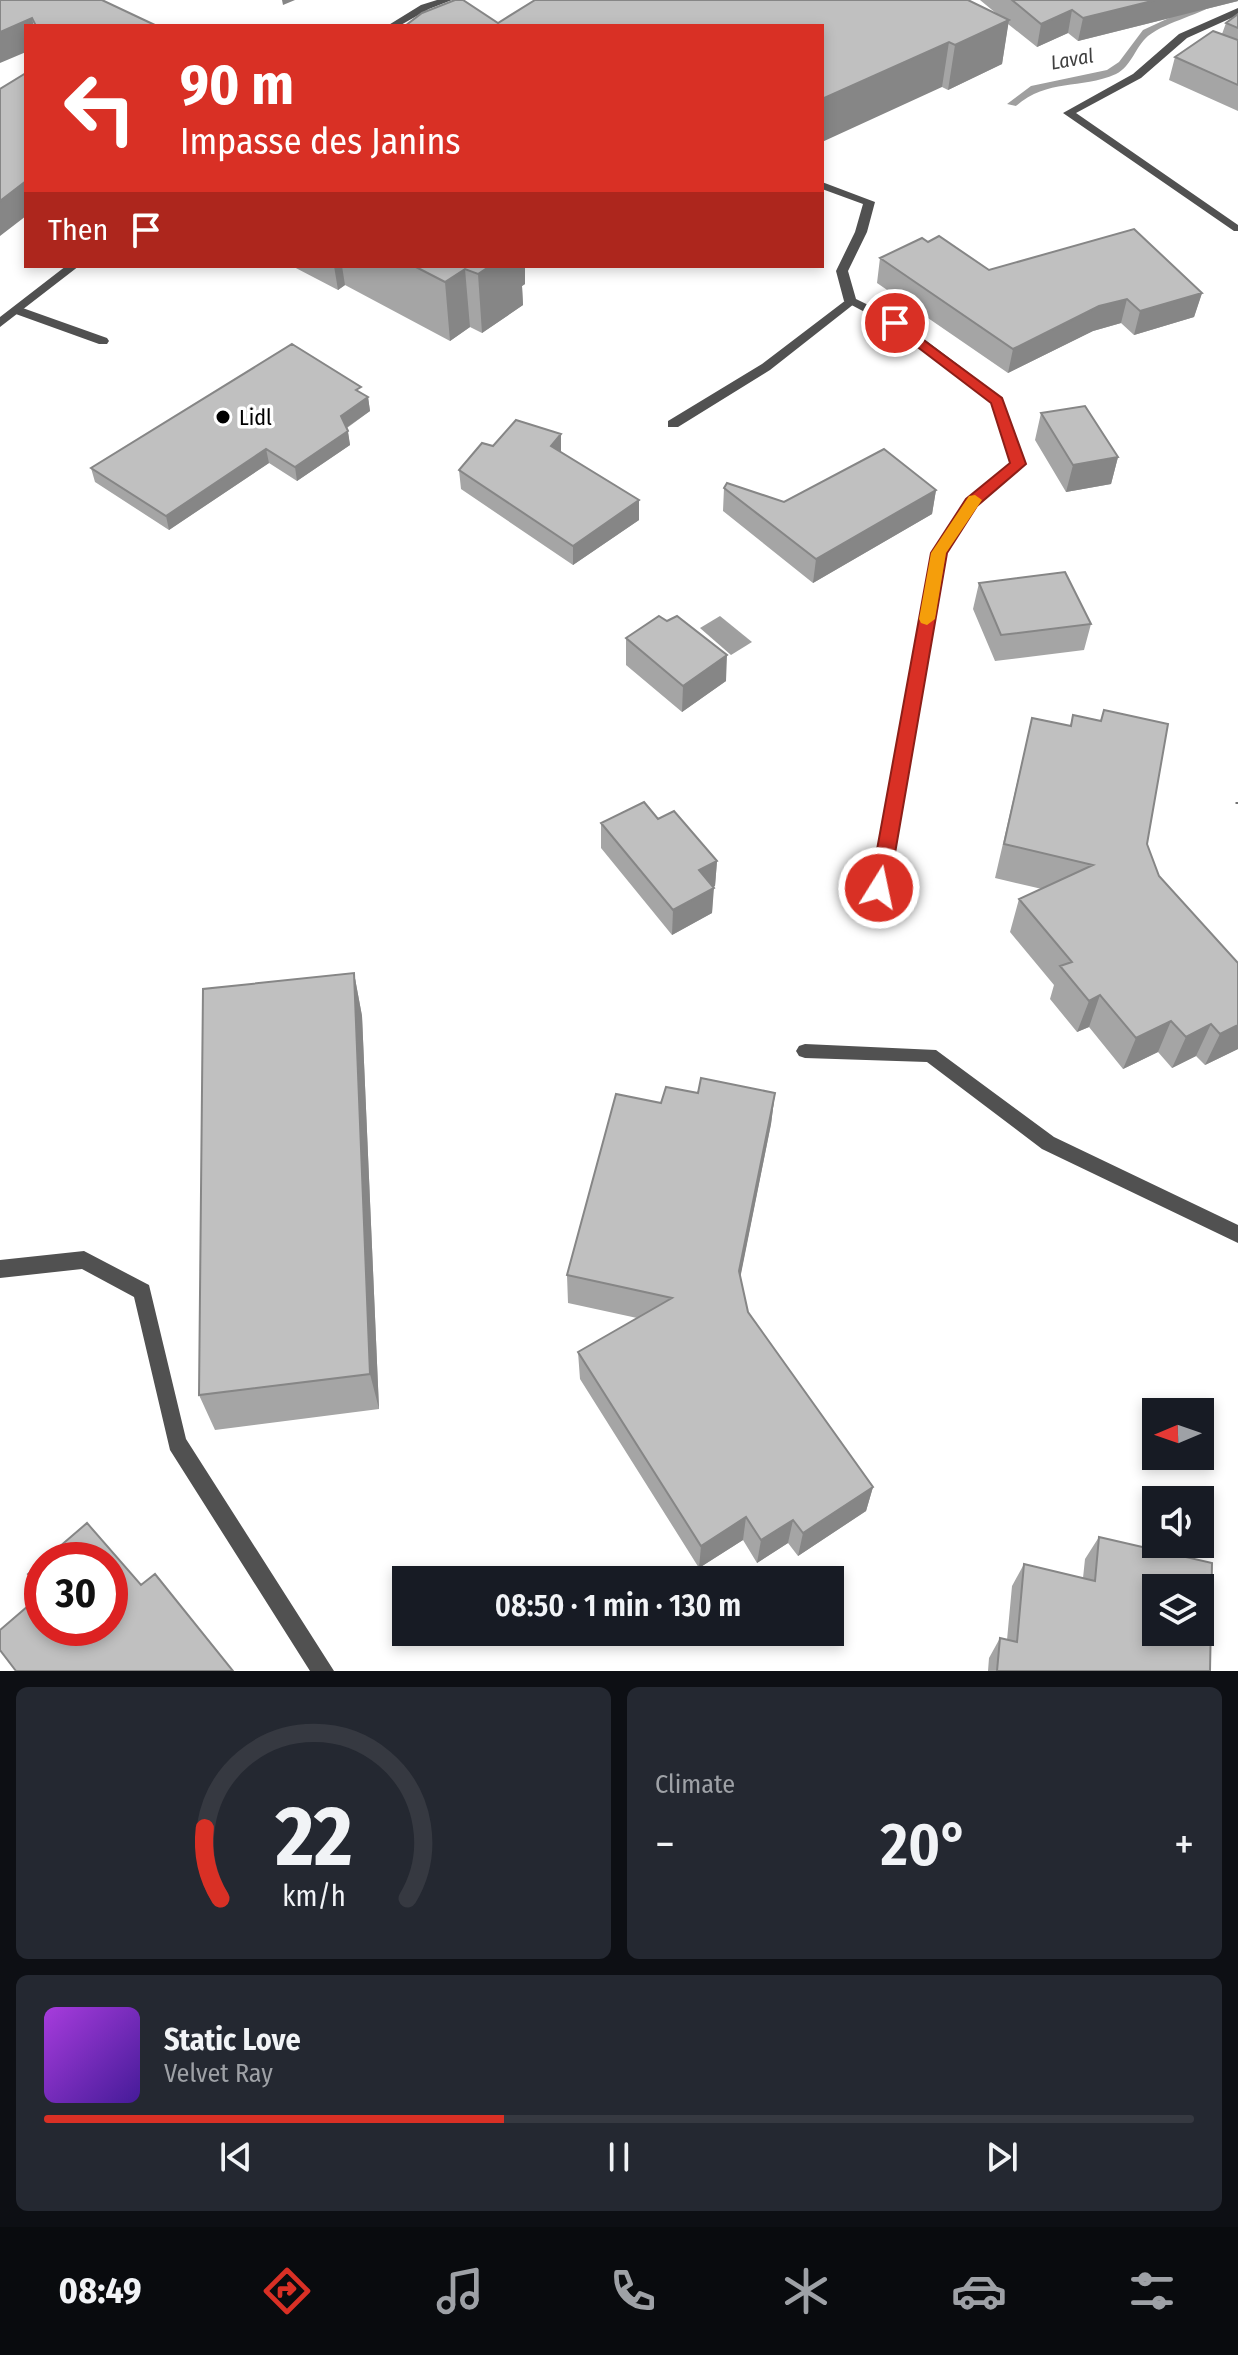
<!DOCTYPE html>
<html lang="en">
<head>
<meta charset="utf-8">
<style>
  :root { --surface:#171b24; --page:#242831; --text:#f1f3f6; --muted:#9ea1a6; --line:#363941; --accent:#d93025 }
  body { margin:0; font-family:"Fira Sans Condensed",sans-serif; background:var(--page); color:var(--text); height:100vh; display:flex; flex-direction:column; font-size:30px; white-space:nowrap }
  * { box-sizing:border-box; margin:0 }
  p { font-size:26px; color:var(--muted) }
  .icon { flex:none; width:44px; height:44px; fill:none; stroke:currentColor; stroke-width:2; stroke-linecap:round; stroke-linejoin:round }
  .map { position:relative; height:1671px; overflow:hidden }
  .drawer { display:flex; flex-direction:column; gap:16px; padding:16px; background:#0d0f14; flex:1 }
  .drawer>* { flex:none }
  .hud { position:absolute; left:24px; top:24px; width:800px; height:244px; border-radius:0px; box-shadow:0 4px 12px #0003; background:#d93025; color:#fff; overflow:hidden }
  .needle { width:52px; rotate:268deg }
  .tools { position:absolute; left:1142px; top:1398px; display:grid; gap:16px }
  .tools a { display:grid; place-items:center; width:72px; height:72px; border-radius:0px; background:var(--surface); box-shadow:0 4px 12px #0003; font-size:40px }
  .speed { position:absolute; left:24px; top:1542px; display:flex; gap:16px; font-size:40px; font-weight:700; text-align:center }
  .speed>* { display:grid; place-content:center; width:104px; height:104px; border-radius:50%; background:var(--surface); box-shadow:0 4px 12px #0003; line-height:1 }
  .speed .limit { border:12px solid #d22; background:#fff; color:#111 }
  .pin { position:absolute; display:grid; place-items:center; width:68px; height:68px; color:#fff; margin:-34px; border:4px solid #fff; border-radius:50%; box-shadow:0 2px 8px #0007 }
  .me { position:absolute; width:88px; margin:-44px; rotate:10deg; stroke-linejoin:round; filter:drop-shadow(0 0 6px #0008) }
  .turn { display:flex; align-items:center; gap:28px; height:168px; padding:0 24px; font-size:36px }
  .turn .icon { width:104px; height:104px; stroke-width:2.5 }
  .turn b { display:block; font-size:56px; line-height:68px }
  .then { display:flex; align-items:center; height:76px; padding:0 24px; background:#0003; gap:16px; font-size:30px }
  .big { font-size:60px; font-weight:600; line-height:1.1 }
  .drawer .tile { flex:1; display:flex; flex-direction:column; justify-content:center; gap:12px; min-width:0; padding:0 28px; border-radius:12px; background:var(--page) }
  .drawer .dial { align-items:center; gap:0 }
  .dial svg { height:208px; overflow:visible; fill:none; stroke:var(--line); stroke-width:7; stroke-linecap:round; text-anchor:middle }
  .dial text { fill:var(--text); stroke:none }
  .song { display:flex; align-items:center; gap:24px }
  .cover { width:96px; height:96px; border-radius:12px; background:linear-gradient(135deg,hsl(280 70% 55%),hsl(260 70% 35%)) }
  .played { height:8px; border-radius:4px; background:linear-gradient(90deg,var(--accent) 40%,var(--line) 40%) }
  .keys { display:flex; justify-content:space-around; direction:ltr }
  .heat { display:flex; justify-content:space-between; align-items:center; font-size:44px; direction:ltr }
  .drawer .tiles { flex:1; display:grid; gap:16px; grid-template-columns:1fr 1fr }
  .tile:last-child { grid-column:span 2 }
  .trip { position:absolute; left:392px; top:1566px; width:452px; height:80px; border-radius:0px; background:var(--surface); box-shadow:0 4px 12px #0003; font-weight:600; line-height:80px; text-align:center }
  .dock { display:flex; height:128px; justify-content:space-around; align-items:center; background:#090b0e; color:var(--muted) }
  .dock .icon { width:56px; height:56px }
  .dock .selected { color:var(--accent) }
  .dock b { font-size:36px; color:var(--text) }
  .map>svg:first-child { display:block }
  .water { fill:#9f9f9f }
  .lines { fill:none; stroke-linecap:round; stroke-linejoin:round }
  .stream { fill:#9f9f9f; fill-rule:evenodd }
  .path { stroke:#737373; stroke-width:5; stroke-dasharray:2 4; stroke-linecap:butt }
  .service { fill:#515151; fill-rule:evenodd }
  .minor { fill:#515151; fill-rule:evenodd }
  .tertiary { fill:#515151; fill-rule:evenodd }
  .wall { fill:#a5a5a5 }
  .shaded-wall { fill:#868686 }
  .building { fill:#c0c0c0; stroke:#868686; stroke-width:2; fill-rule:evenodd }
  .route { fill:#d93025; stroke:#8d1f18; stroke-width:2 }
  .slow { fill:#f59e0b }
  .poi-dot { fill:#000; stroke:#fff; stroke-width:3 }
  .labels { text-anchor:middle; stroke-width:7; stroke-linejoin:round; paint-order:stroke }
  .far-water-label { font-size:20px; font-style:italic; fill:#404040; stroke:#fff }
  .poi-label { font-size:22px; fill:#000; stroke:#fff; text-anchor:start }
</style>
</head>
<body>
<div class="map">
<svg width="1238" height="1671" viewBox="0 0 1238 1671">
  <rect width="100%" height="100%" fill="#fff"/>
  <path class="water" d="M 720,616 L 752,642 L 731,655 L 700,628 Z"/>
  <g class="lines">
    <path class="stream" d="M 1208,0 L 1221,0 C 1200,16 1169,20 1148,36 C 1135,47 1132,66 1116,74 C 1080,90 1048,78 1016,106 L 1007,104 L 1031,86 L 1107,70 L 1119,62 L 1143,30 Z"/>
    <path class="path" d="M 1238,802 L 1238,806"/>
    <path class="service" d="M 850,297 L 856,301 L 854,304 L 770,370 L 678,427 L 668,427 L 668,421 L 762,364 Z
      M 17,306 L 107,338 L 109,341 L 107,344 L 99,344 L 13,313 L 11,310 Z"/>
    <path class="minor" d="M 1238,8 L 1238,15 L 1187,38 L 1141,78 L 1076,113 L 1238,225 L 1238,231 L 1234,231 L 1063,113 L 1133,74 L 1179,34 Z
      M 822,182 L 875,202 L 867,232 L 848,271 L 856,299 L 899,320 L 1002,398 L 1025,464 L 976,506 L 946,553 L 882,918 L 880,923 L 868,923 L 866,918 L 932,553 L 966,500 L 1011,463 L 991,403 L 891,326 L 844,301 L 836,271 L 855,232 L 863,204 L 822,189 Z
      M 805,1044 L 936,1050 L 1054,1137 L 1238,1225 L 1238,1243 L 1042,1149 L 927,1062 L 805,1058 L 799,1056 L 796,1051 L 799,1046 Z
      M 84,1251 L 149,1285 L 186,1439 L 334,1671 L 310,1671 L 170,1450 L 134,1297 L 82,1269 L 0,1278 L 0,1260 Z"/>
    <path class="tertiary" d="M 437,0 L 452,0 L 429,9 L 399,26 L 387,26 L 421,5 Z
      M 66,266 L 79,266 L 0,327 L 0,317 Z"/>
  </g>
  <path class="wall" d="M 980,0 L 1238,0 L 1238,1 L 1078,41 L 1068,33 L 1037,47 L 1008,24 L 1002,64 L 948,90 L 942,87 L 498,23 L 997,14 Z
    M 1238,14 L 1238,111 L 1169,80 L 1175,57 L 1222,34 L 1226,23 Z
    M 928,242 L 989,270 L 1202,293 L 1194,317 L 1134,335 L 1121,323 L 1093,331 L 1008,373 L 877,283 L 880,258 Z
    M 292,266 L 525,266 L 525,284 L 522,286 L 523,305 L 482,333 L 470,327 L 450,341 L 345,285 L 338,290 Z
    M 362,394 L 368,397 L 370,411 L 347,428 L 350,445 L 297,481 L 269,463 L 169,530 L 95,482 L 91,468 Z
    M 1041,413 L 1118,457 L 1111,484 L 1066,492 L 1035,440 Z
    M 561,434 L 561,453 L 639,500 L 639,520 L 573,565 L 461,489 L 459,470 L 493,446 Z
    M 724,488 L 784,502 L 936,490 L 932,514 L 813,583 L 723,511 Z
    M 979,583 L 1091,624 L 1084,650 L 995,661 L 973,609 Z
    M 626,638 L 726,681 L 682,712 L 626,665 Z
    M 1073,715 L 1147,844 L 1159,876 L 1238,1049 L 1205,1065 L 1196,1056 L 1172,1068 L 1158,1052 L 1123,1069 L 1089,1027 L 1077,1032 L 1050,999 L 1054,985 L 1010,932 L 1019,899 L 1042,889 L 995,878 L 1032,718 L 1070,726 Z
    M 658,819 L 717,861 L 715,886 L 713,887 L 712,913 L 672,935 L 601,848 L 601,823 Z
    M 354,973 L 362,1016 L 379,1409 L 215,1430 L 199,1395 Z
    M 698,1093 L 775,1093 L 771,1124 L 740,1277 L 748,1312 L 873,1487 L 866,1511 L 798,1556 L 788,1543 L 757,1563 L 743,1540 L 699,1568 L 580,1379 L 578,1352 L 637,1318 L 568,1303 L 567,1275 L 661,1103 Z
    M 1099,1537 L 1210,1671 L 988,1671 L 989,1658 L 1000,1638 L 1007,1640 L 1012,1586 L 1024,1564 L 1083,1578 L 1085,1559 Z"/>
  <path class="shaded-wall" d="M 282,0 L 295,0 L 283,5 Z
    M 1156,0 L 1238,0 L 1238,1 L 1078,41 L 1083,18 Z
    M 1072,10 L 1068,33 L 1037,47 L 1041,24 Z
    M 32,18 L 34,26 L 26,26 L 26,52 L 0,63 L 0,32 Z
    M 1009,20 L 1002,64 L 948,90 L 955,45 Z
    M 949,42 L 942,87 L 822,142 L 822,99 Z
    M 26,181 L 26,216 L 0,236 L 0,201 Z
    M 334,266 L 342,266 L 345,285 L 338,290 Z
    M 490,266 L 525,266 L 525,284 L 522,286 L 523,305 L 482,333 L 478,274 Z
    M 465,269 L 470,327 L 450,341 L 445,282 Z
    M 1202,293 L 1194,317 L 1134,335 L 1140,311 Z
    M 1127,299 L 1121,323 L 1093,331 L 1008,373 L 1013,349 L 1099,306 Z
    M 368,397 L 370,411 L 343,430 L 341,416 Z
    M 348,431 L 350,445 L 297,481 L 295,467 Z
    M 561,434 L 561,453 L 551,446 Z
    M 266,449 L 269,463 L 169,530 L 166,516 Z
    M 1118,457 L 1111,484 L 1066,492 L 1073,465 Z
    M 936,490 L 932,514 L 813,583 L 816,559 Z
    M 639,500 L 639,520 L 573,565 L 573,546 Z
    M 727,655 L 726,681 L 682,712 L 683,686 Z
    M 717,861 L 715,886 L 697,895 L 699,870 Z
    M 714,888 L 712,913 L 672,935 L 673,910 Z
    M 354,973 L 362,1016 L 379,1409 L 370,1374 Z
    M 1100,995 L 1089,1027 L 1077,1032 L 1089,1001 Z
    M 1171,1021 L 1158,1052 L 1123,1069 L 1136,1038 Z
    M 1211,1024 L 1196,1056 L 1172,1068 L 1186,1037 Z
    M 1238,1025 L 1238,1049 L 1205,1065 L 1220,1034 Z
    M 775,1093 L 771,1124 L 736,1299 L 739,1271 Z
    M 873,1487 L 866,1511 L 798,1556 L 803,1533 Z
    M 746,1517 L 743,1540 L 699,1568 L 701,1546 Z
    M 793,1520 L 788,1543 L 757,1563 L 761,1540 Z"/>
  <path class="building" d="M 0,0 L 102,0 L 157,26 L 36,26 L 32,18 L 0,32 Z
    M 455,0 L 463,0 L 498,23 L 535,0 L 968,0 L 1009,20 L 955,45 L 949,42 L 822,99 L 822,26 L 405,26 L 422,13 Z
    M 1012,0 L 1156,0 L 1083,18 L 1072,10 L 1041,24 Z
    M 1238,14 L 1238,28 L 1226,23 Z
    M 1213,31 L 1238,40 L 1238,85 L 1175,57 Z
    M 26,73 L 26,181 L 0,201 L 0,89 Z
    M 1134,229 L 1202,293 L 1140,311 L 1127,299 L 1099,306 L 1013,349 L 880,258 L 922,238 L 928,242 L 939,236 L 989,270 Z
    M 414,266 L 490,266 L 478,274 L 465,269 L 445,282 Z
    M 292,344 L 361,387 L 356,390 L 368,397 L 341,416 L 348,431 L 295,467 L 266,449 L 166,516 L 91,468 Z
    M 1085,406 L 1118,457 L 1073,465 L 1041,413 Z
    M 516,420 L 561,434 L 551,446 L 639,500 L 573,546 L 459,470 L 482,443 L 493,446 Z
    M 884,449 L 936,490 L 816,559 L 724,488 L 727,483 L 784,502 Z
    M 1065,572 L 1091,624 L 1001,635 L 979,583 Z
    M 659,616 L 667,621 L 677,616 L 727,655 L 683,686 L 626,638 Z
    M 1104,710 L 1168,724 L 1147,844 L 1159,876 L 1238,963 L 1238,1025 L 1220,1034 L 1211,1024 L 1186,1037 L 1171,1021 L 1136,1038 L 1100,995 L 1089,1001 L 1060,966 L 1072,962 L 1019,899 L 1093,865 L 1004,844 L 1032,718 L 1071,726 L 1073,715 L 1101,721 Z
    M 644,802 L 658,819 L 674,811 L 717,861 L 699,870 L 714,888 L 673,910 L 601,823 Z
    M 354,973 L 370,1374 L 199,1395 L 203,989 Z
    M 701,1078 L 775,1093 L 739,1271 L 748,1312 L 873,1487 L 803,1533 L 793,1520 L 761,1540 L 746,1517 L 701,1546 L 578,1352 L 672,1298 L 567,1275 L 616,1094 L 661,1103 L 666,1087 L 698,1093 Z
    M 87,1523 L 141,1585 L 155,1574 L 233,1671 L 16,1671 L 0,1650 L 0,1630 L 42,1594 L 42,1628 L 110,1628 L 110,1560 L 44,1560 Z
    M 1099,1537 L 1212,1563 L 1210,1671 L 997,1671 L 1000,1638 L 1017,1642 L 1024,1564 L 1095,1581 ZM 1156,1588 L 1200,1588 L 1200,1632 L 1156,1632 Z
    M 42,1562 L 42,1590 L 28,1574 Z"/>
  <path class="route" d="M 895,319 L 1002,398 L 1026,464 L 977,506 L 947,553 L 889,888 L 886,893 L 873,893 L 870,888 L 931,553 L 966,499 L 1010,463 L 991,403 L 890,326 L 888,323 Z"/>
  <path class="slow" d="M 975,495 L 982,500 L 946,553 L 935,619 L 927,625 L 921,623 L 919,619 L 931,553 L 969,496 Z"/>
  <circle class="poi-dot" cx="223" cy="417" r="8"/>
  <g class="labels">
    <g class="far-water-label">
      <text transform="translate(1072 59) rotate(-10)" y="7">Laval</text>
    </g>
    <g class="poi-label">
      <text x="239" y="425">Lidl</text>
    </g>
  </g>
</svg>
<div class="tools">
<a><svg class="needle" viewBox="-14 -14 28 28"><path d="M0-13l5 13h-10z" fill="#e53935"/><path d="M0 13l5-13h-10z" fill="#9ea1a6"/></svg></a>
<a><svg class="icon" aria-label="sound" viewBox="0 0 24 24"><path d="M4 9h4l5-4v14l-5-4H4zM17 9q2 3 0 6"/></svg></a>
<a><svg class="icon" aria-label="layers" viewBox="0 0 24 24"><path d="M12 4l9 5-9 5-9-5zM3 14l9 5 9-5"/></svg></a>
</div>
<div class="speed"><div class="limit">30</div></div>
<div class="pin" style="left:895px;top:323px;background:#d93025"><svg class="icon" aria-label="arrive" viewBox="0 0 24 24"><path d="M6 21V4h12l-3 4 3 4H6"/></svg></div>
<svg class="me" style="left:879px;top:888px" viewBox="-20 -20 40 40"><circle r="17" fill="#d93025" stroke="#fff" stroke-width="3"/><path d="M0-11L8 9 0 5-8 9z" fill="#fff"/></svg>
<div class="trip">08:50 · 1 min · 130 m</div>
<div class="hud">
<div class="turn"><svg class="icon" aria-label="left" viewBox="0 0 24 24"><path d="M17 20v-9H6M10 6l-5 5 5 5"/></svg><div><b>90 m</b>Impasse des Janins</div></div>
<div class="then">Then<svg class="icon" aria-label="arrive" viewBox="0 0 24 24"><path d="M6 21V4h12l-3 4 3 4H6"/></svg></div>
</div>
</div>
<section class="drawer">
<div class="tiles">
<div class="tile dial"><svg viewBox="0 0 100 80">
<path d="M14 69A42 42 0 1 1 86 69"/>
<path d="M14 69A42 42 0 0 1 8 42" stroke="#d93025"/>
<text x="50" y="56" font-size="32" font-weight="700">22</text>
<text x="50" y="72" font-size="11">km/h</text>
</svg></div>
<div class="tile"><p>Climate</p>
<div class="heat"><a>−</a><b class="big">20°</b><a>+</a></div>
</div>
<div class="tile">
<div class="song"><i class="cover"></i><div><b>Static Love</b><p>Velvet Ray</p></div></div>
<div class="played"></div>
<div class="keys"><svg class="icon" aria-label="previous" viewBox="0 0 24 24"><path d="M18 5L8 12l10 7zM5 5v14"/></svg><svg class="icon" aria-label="pause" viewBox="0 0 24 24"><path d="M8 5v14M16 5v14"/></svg><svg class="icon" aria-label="next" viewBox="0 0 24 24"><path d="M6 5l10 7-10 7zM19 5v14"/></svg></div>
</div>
</div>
</section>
<nav class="dock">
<b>08:49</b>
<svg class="icon selected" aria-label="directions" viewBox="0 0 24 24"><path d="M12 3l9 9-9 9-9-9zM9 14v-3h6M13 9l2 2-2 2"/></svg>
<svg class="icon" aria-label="music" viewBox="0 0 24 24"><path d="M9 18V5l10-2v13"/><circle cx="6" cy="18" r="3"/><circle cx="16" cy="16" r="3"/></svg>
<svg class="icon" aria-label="phone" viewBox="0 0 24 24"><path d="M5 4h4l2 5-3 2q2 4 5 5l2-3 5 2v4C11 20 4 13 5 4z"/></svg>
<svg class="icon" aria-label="climate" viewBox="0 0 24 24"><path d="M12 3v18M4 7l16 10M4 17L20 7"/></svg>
<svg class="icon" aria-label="car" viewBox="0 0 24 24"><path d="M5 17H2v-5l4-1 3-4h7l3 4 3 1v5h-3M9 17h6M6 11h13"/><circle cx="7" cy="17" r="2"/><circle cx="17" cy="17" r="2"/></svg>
<svg class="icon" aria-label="filters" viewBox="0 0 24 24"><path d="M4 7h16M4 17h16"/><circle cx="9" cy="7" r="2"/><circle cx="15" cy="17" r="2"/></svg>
</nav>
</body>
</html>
